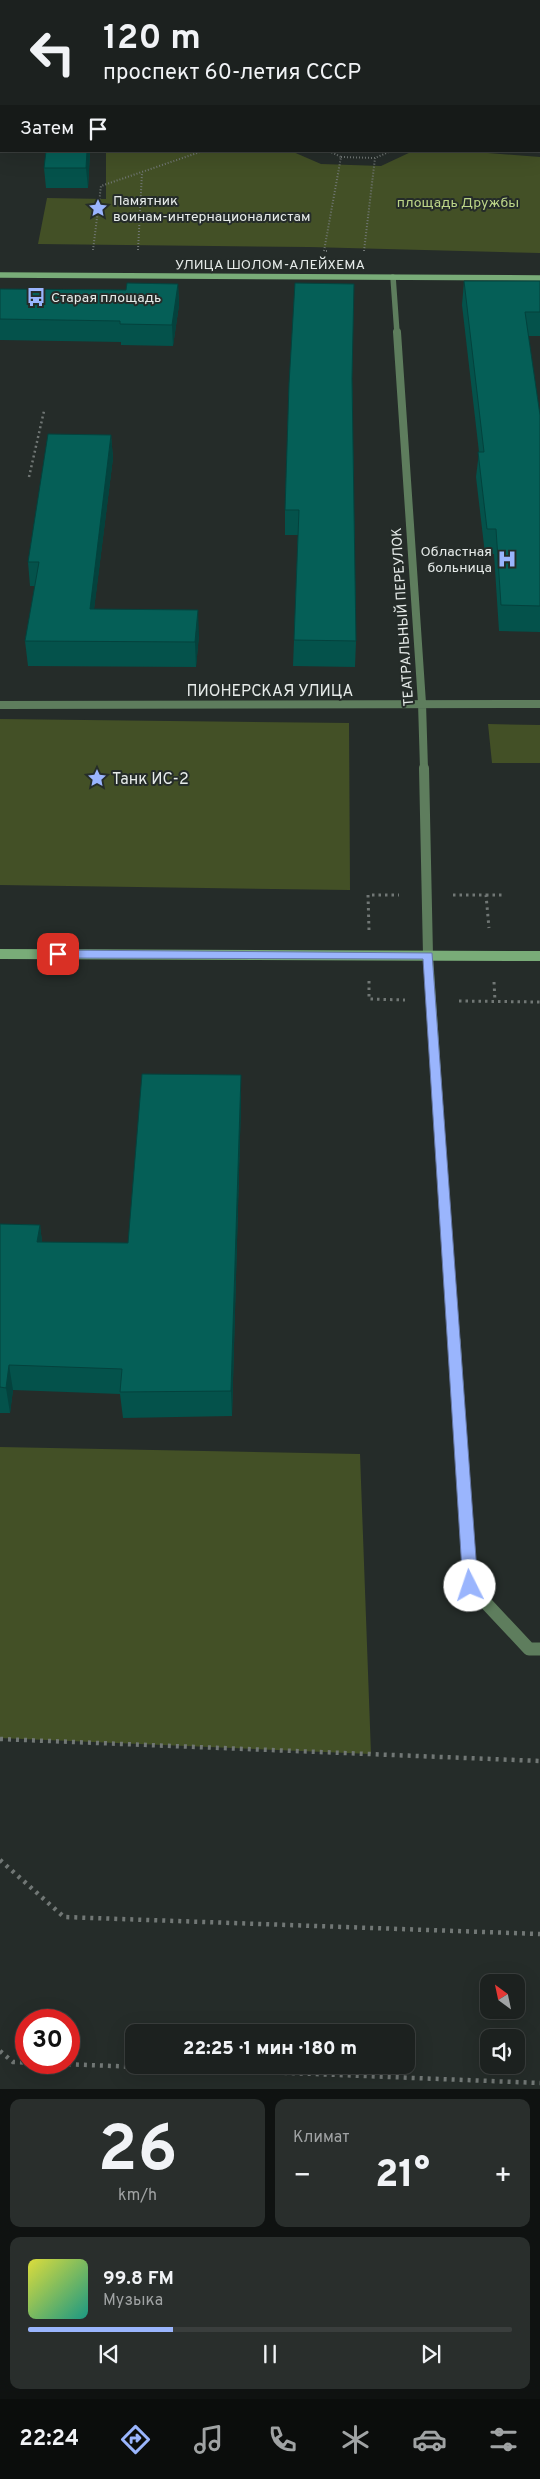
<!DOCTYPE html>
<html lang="ru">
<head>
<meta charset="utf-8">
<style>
  :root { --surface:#1c211f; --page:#292e2c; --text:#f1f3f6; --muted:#a0a3a4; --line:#3a3e3d; --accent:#9ab5fd }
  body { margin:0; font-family:Overpass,sans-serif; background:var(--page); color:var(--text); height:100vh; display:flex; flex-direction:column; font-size:19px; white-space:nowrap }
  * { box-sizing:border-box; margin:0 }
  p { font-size:16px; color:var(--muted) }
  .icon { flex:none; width:28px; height:28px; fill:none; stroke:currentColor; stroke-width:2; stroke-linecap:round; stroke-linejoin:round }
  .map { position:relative; height:2089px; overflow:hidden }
  .side { display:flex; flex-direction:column; gap:10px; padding:10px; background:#0f1211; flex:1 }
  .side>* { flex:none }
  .banner { position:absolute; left:0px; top:0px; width:540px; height:152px; box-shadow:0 5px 20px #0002,0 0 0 1px var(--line); background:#1c211f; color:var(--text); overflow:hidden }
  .needle { width:32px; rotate:327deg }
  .fabs { position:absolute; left:480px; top:1974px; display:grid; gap:10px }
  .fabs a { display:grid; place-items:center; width:45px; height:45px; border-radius:10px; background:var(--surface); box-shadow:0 5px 20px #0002,0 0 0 1px var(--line); font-size:25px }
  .speed { position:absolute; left:15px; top:2009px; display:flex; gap:10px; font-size:25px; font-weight:700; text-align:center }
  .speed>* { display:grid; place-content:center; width:65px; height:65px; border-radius:50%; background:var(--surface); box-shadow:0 5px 20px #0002,0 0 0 1px var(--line); line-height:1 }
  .speed .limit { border:8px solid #d22; background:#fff; color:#111 }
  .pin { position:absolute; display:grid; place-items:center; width:42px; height:42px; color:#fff; margin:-21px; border-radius:10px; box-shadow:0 2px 8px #0006 }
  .me { position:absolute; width:55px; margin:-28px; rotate:356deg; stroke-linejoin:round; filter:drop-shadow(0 0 4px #0008) }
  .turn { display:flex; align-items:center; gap:18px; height:105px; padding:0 20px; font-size:22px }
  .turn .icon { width:65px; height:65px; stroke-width:2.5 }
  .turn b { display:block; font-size:35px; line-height:42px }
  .then { display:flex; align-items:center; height:48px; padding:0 20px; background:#0003; gap:10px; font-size:19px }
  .big { font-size:38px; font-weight:800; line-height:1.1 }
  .side .tile { flex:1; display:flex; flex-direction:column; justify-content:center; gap:8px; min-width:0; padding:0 18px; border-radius:10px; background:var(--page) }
  .side .dial { align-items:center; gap:0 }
  .dial b { font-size:65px; line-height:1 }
  .song { display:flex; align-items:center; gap:15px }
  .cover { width:60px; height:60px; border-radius:8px; background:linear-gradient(135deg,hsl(60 70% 55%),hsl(170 70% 35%)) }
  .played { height:5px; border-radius:2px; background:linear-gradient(90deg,var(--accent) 30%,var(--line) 30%) }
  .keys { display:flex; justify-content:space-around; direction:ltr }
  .heat { display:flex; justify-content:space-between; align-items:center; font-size:28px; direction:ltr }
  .side .tiles { flex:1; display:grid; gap:10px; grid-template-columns:1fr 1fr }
  .tile:last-child { grid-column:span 2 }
  .trip { position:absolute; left:125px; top:2024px; width:290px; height:50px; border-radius:10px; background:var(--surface); box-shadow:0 5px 20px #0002,0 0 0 1px var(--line); font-weight:800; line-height:50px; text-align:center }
  .menu { display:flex; height:80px; justify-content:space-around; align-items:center; background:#0b0d0c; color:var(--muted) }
  .menu .icon { width:35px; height:35px }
  .menu .current { color:var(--accent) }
  .menu b { font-size:22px; color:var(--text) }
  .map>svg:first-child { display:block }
  .green { fill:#435026 }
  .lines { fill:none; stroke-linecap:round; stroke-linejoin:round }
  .path-far3 { stroke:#717775; stroke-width:2; stroke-dasharray:1 2; stroke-linecap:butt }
  .path-far2 { stroke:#717775; stroke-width:2.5; stroke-dasharray:2 3; stroke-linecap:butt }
  .path-far1 { stroke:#717775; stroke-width:3; stroke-dasharray:2.5 4; stroke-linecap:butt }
  .path { stroke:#717775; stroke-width:4.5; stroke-dasharray:3 5; stroke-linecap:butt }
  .street-far3 { stroke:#5e7d5d; stroke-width:5.5 }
  .street-far2 { stroke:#5e7d5d; stroke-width:8 }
  .street-far1 { stroke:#5e7d5d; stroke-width:10 }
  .street { stroke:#5e7d5d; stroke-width:13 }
  .secondary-far1 { stroke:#79ac78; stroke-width:5.5 }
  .secondary { stroke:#79ac78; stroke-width:10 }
  .wall { fill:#04524b }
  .shaded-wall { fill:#04423d }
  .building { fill:#055f57; stroke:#04423d }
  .route { fill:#9ab5fd; stroke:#6476a4 }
  .labels { text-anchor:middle; stroke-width:4; stroke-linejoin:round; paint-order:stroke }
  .far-poi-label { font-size:14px; fill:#e6ebe9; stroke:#252c29; text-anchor:start }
  .far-park-label { font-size:14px; fill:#bcd588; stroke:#252c29 }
  .far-street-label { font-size:14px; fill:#e6ebe9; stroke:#252c29 }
  .street-label { font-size:16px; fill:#e6ebe9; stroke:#252c29 }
  .poi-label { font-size:16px; fill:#e6ebe9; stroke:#252c29; text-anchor:start }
</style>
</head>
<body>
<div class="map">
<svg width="540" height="2089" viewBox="0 0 540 2089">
  <rect width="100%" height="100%" fill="#252c29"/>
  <path class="green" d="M 106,151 L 291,151 L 321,164 L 381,166 L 413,151 L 462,151 L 540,157 L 540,253 L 309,247 L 38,244 L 47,198 L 106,199 Z
    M 0,719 L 349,723 L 350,890 L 0,885 Z
    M 488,724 L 540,725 L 540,763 L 492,763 Z
    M 0,1447 L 360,1454 L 371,1754 L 0,1738 Z"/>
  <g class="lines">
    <path class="path-far3" d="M 341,157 L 375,158 L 391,151
      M 93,250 L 101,186 L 203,151
      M 138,250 L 142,173
      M 327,251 L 324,251 L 341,157 L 329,151
      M 364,251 L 375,158"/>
    <path class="path-far2" d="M 29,477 L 44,411"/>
    <path class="path-far1" d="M 453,895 L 486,895 L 489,928
      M 486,895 L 505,895
      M 369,930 L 368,895 L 399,895
      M 369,981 L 369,999 L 405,1000
      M 494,982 L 495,1001
      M 459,1001 L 540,1002"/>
    <path class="path" d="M 0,1739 L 540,1761
      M 0,1860 L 64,1917 L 540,1934
      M 0,2051 L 13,2062 L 540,2083"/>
    <path class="street-far3" d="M 393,277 L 397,333"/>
    <path class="street-far2" d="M 397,332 L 422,703 L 424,769
      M 0,705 L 540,704"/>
    <path class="street-far1" d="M 424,768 L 428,955 L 454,1341"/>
    <path class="street" d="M 454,1340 L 470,1586 L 529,1649 L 540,1649"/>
    <path class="secondary-far1" d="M 0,275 L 540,278"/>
    <path class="secondary" d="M 0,954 L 540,956"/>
  </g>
  <path class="wall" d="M 0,0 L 44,0 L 44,1 L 1,1 L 1,5 L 0,5 Z
    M 534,0 L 540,0 L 540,98 L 539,94 L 539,1 L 534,1 Z
    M 90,151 L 88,188 L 46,188 L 44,168 Z
    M 464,281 L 540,281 L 540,336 L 528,336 L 540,415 L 540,632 L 499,631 L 494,554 L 485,554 L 476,477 L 479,452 L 462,305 Z
    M 178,284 L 179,305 L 173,346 L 121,345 L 121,342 L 0,340 L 0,289 L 126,290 Z
    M 352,378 L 356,641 L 355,667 L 293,666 L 298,535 L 285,535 L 285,510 Z
    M 111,435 L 113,458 L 94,609 L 199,635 L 196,667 L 28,666 L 25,641 L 35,586 L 30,586 L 28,562 Z
    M 241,1075 L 241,1102 L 232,1416 L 123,1418 L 120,1394 L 13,1390 L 10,1413 L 0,1413 L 0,1224 L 40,1225 L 42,1242 L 128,1243 Z"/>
  <path class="shaded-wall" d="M 87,151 L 90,151 L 88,188 L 86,168 Z
    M 178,284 L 179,305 L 173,346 L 172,325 Z
    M 111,435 L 113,458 L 91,634 L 90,609 Z
    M 198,610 L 199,635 L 196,667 L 195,642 Z
    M 241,1075 L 241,1102 L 232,1416 L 231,1391 Z
    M 40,1225 L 43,1251 L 37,1242 Z
    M 9,1365 L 13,1390 L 10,1413 L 6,1388 Z"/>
  <path class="building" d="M 534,0 L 540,0 L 540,74 L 539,70 L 539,1 L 534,1 Z
    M 46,151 L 87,151 L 86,168 L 44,168 Z
    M 464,281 L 540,281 L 540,312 L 525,312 L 540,415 L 540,606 L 501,605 L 496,529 L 487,529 L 478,452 L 484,452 Z
    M 127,283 L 178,284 L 172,325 L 120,324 L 120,321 L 0,319 L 0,289 L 126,290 Z
    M 295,283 L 354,284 L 352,378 L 356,641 L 294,640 L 299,510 L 285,510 L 289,384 Z
    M 48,434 L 111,435 L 90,609 L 198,610 L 195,642 L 25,641 L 39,562 L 28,562 Z
    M 142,1074 L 241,1075 L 231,1391 L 120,1392 L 122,1369 L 9,1365 L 6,1388 L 0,1387 L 0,1224 L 40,1225 L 37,1242 L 128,1243 Z"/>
  <path class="route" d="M 58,950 L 432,953 L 478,1586 L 475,1590 L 470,1592 L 465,1590 L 463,1586 L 423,959 L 58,958 L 53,954 Z"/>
  <defs>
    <g id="sight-bare" transform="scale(1.5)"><path d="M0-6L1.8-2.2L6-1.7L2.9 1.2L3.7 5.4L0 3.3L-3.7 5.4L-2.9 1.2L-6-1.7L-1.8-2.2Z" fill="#9ab5fd" stroke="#252c29" stroke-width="2.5" paint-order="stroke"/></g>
    <g id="bus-bare" transform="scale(1.5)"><path d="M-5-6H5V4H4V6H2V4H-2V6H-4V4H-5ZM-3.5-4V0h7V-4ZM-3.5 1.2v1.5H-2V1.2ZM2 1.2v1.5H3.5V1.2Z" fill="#9ab5fd" stroke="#252c29" stroke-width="2.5" paint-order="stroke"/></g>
    <g id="hospital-bare" transform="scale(1.5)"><path d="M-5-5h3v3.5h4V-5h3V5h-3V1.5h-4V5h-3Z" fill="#9ab5fd" stroke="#252c29" stroke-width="2.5" paint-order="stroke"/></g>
  </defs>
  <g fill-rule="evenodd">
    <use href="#sight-bare" x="98" y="208"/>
    <use href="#bus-bare" x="36" y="297"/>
    <use href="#hospital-bare" x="507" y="559"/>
    <use href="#sight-bare" x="97" y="778"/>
  </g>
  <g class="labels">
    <g class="far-poi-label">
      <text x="113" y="205">Памятник<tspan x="113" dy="16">воинам-интернационалистам</tspan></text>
      <text x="51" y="302">Старая площадь</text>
      <text x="492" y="556" text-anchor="end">Областная<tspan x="492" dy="16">больница</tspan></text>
    </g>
    <g class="far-park-label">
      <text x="458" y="207">площадь Дружбы</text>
    </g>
    <g class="far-street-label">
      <text x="270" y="269">УЛИЦА ШОЛОМ-АЛЕЙХЕМА</text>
      <text transform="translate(402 617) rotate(-94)" y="5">ТЕАТРАЛЬНЫЙ ПЕРЕУЛОК</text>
    </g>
    <g class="street-label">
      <text x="270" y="696">ПИОНЕРСКАЯ УЛИЦА</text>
    </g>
    <g class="poi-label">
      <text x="112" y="784">Танк ИС-2</text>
    </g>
  </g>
</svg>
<div class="fabs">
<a><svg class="needle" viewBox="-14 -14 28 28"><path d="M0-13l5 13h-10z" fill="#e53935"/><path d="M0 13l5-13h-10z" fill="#a0a3a4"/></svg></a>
<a><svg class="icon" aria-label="sound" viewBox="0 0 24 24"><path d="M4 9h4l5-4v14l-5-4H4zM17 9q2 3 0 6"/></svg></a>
</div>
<div class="speed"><div class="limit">30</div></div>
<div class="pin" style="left:58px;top:954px;background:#d93025"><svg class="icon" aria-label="arrive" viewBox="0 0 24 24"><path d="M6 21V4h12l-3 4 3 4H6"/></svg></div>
<svg class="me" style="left:470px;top:1586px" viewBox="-20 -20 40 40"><circle r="19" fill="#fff"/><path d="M0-13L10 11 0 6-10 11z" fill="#9ab5fd"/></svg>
<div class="trip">22:25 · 1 мин · 180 m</div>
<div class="banner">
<div class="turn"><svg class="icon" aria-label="left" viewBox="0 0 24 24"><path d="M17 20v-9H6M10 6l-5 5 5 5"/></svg><div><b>120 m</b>проспект 60-летия СССР</div></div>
<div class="then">Затем<svg class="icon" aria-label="arrive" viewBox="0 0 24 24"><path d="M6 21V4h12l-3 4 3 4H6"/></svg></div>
</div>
</div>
<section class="side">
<div class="tiles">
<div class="tile dial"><b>26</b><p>km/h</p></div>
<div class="tile"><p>Климат</p>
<div class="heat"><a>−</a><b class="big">21°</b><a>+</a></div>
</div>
<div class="tile">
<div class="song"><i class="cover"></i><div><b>99.8 FM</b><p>Музыка</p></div></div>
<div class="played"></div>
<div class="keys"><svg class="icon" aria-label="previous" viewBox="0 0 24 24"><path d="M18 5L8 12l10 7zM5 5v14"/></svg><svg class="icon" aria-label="pause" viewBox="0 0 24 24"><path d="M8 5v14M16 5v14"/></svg><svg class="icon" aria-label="next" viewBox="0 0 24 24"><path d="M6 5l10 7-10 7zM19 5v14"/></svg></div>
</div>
</div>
</section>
<nav class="menu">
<b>22:24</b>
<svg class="icon current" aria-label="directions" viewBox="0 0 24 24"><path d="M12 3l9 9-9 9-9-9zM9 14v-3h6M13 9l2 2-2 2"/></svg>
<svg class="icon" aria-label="music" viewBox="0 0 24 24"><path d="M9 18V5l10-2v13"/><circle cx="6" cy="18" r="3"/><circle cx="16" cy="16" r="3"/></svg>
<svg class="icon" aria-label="phone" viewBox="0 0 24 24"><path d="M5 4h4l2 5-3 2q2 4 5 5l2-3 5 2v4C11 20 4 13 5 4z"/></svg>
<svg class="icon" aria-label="climate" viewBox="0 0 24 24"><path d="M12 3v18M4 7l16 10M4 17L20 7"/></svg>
<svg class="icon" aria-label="car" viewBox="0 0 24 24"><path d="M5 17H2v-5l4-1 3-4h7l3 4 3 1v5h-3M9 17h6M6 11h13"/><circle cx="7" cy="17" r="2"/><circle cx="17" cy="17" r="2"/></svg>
<svg class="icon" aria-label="filters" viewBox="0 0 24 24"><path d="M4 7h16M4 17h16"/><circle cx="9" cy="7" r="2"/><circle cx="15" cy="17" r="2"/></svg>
</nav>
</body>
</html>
